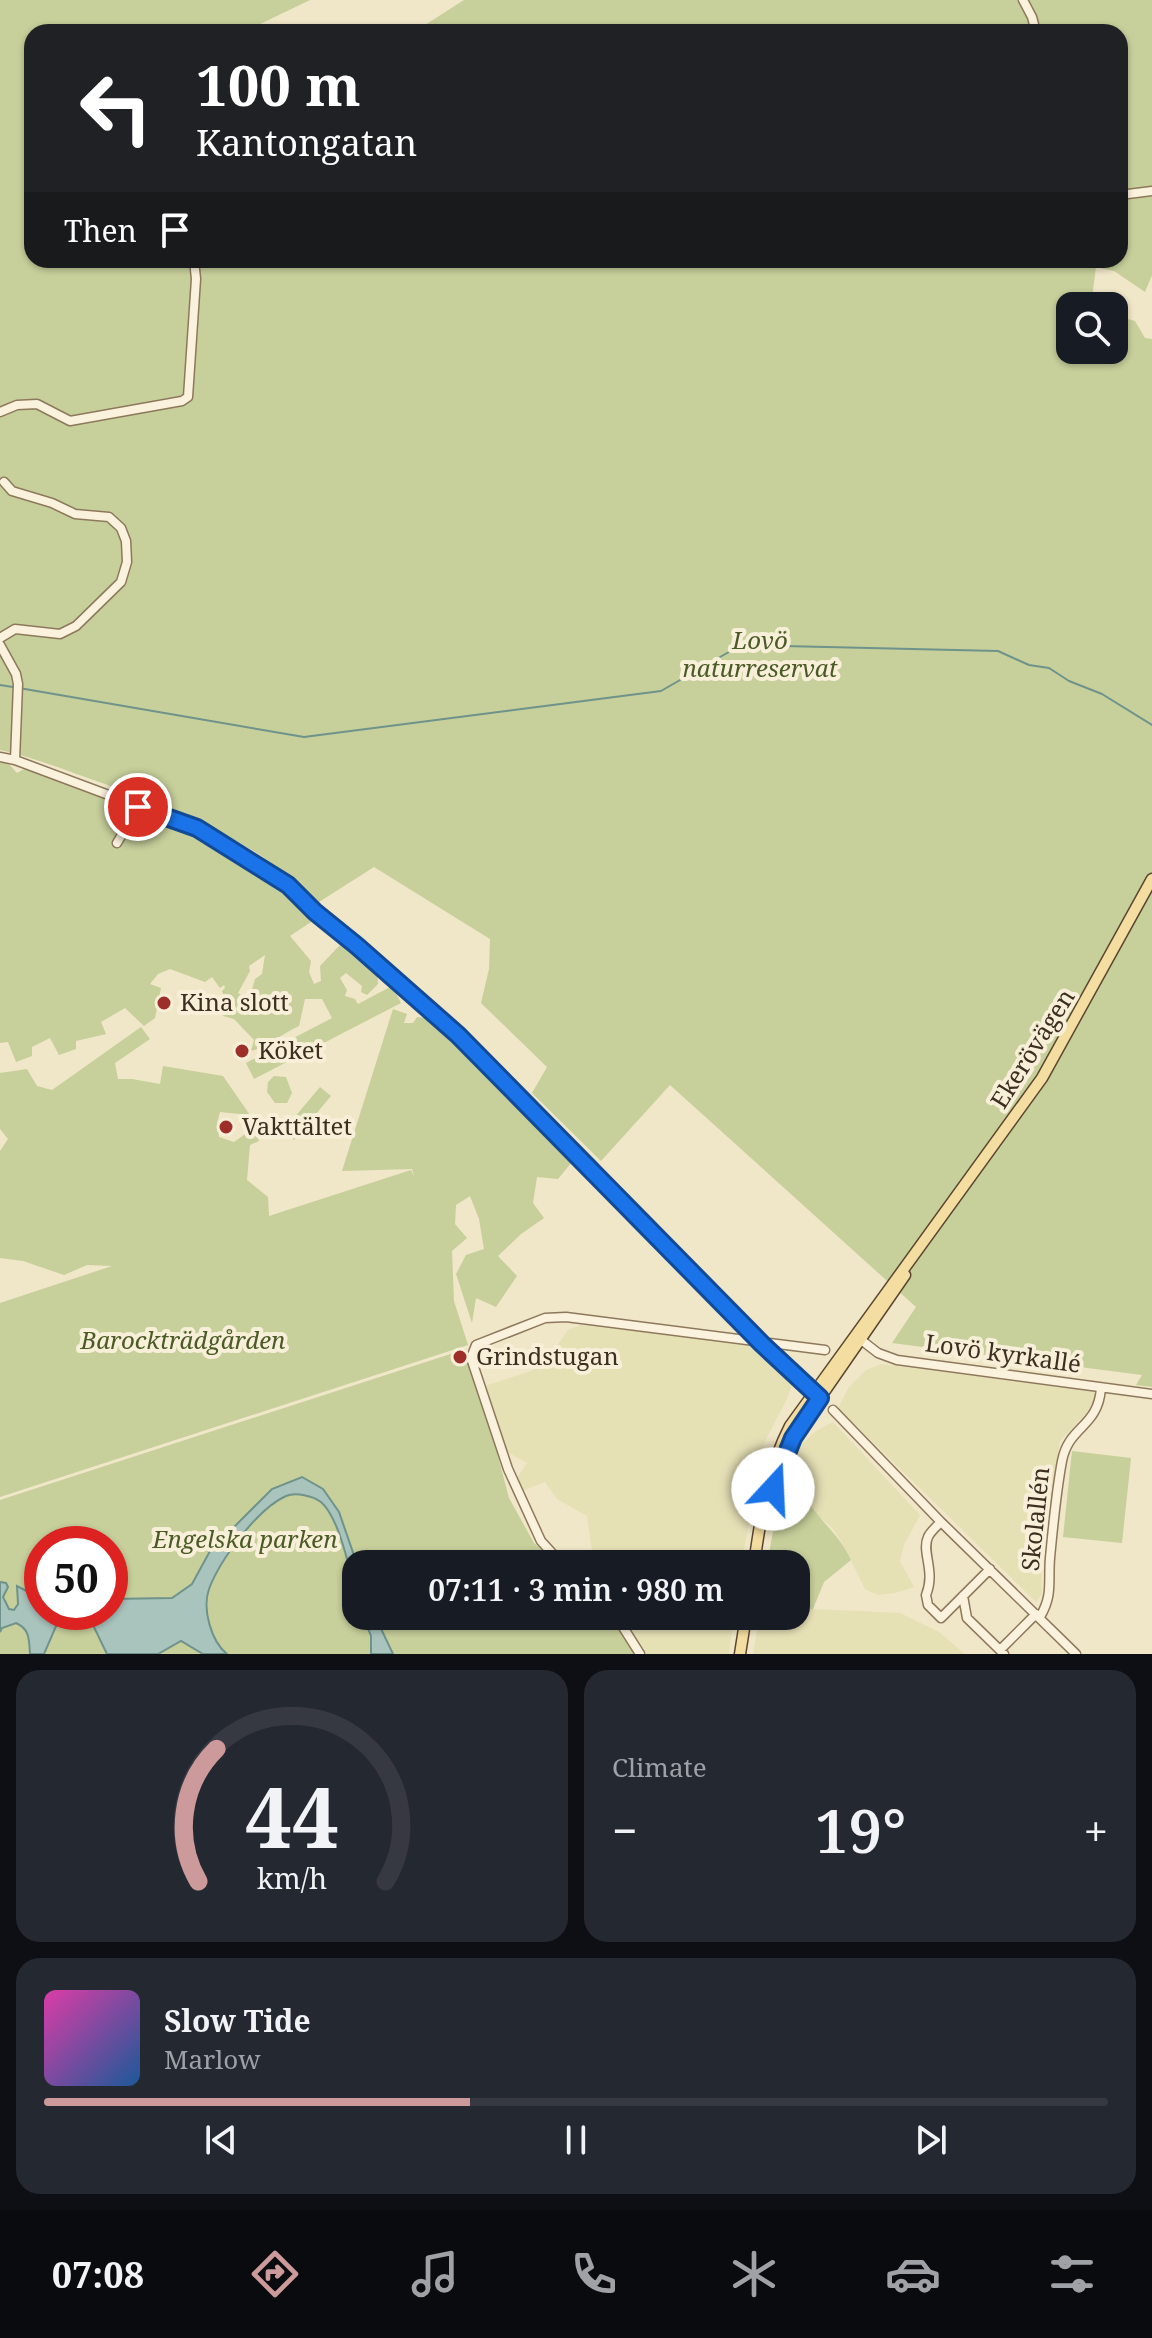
<!DOCTYPE html>
<html lang="en">
<head>
<meta charset="utf-8">
<style>
  :root { --surface:#171b24; --page:#242831; --text:#f1f3f6; --muted:#9ea1a6; --line:#363941; --accent:#cc9a9a }
  body { margin:0; font-family:"Noto Serif",serif; background:var(--page); color:var(--text); height:100vh; display:flex; flex-direction:column; font-size:30px; white-space:nowrap }
  * { box-sizing:border-box; margin:0 }
  p { font-size:26px; color:var(--muted) }
  .icon { flex:none; width:44px; height:44px; fill:none; stroke:currentColor; stroke-width:2; stroke-linecap:round; stroke-linejoin:round }
  .map { position:relative; height:1654px; overflow:hidden }
  .sheet { display:flex; flex-direction:column; gap:16px; padding:16px; background:#0d0f14; flex:1 }
  .sheet>* { flex:none }
  .banner { position:absolute; left:24px; top:24px; width:1104px; height:244px; border-radius:24px; box-shadow:0 2px 6px #0004; background:#202124; color:#fff; overflow:hidden }
  .buttons { position:absolute; left:1056px; top:292px; display:grid; gap:16px }
  .buttons a { display:grid; place-items:center; width:72px; height:72px; border-radius:16px; background:var(--surface); box-shadow:0 2px 6px #0004; font-size:40px }
  .speed { position:absolute; left:24px; top:1526px; display:flex; gap:16px; font-size:40px; font-weight:700; text-align:center }
  .speed>* { display:grid; place-content:center; width:104px; height:104px; border-radius:50%; background:var(--surface); box-shadow:0 2px 6px #0004; line-height:1 }
  .speed .limit { border:12px solid #d22; background:#fff; color:#111 }
  .pin { position:absolute; display:grid; place-items:center; width:68px; height:68px; color:#fff; margin:-34px; border:4px solid #fff; border-radius:50%; box-shadow:0 2px 8px #0007 }
  .me { position:absolute; width:88px; margin:-44px; rotate:20deg; stroke-linejoin:round; filter:drop-shadow(0 0 6px #0008) }
  .turn { display:flex; align-items:center; gap:28px; height:168px; padding:0 40px; font-size:36px }
  .turn .icon { width:104px; height:104px; stroke-width:2.5 }
  .turn b { display:block; font-size:56px; line-height:68px }
  .then { display:flex; align-items:center; height:76px; padding:0 40px; background:#0003; gap:16px; font-size:30px }
  .big { font-size:60px; font-weight:600; line-height:1.1 }
  .sheet .card { flex:1; display:flex; flex-direction:column; justify-content:center; gap:12px; min-width:0; padding:0 28px; border-radius:24px; background:var(--page) }
  .sheet .dial { align-items:center; gap:0 }
  .dial svg { height:208px; overflow:visible; fill:none; stroke:var(--line); stroke-width:7; stroke-linecap:round; text-anchor:middle }
  .dial text { fill:var(--text); stroke:none }
  .song { display:flex; align-items:center; gap:24px }
  .cover { width:96px; height:96px; border-radius:12px; background:linear-gradient(135deg,hsl(320 70% 55%),hsl(210 70% 35%)) }
  .played { height:8px; border-radius:4px; background:linear-gradient(90deg,var(--accent) 40%,var(--line) 40%) }
  .keys { display:flex; justify-content:space-around; direction:ltr }
  .heat { display:flex; justify-content:space-between; align-items:center; font-size:44px; direction:ltr }
  .sheet .tiles { flex:1; display:grid; gap:16px; grid-template-columns:1fr 1fr }
  .card:last-child { grid-column:span 2 }
  .trip { position:absolute; left:342px; top:1550px; width:468px; height:80px; border-radius:24px; background:var(--surface); box-shadow:0 2px 6px #0004; font-weight:600; line-height:80px; text-align:center }
  .menu { display:flex; height:128px; justify-content:space-around; align-items:center; background:#090b0e; color:var(--muted) }
  .menu .icon { width:56px; height:56px }
  .menu .active { color:var(--accent) }
  .menu b { font-size:36px; color:var(--text) }
  .map>svg:first-child { display:block }
  .farmland { fill:#e6e0b5 }
  .green { fill:#c7cf9b; fill-rule:evenodd }
  .water { fill:#a9c4bd; stroke:#6f938b; stroke-width:2 }
  .lines { fill:none; stroke-linecap:round; stroke-linejoin:round }
  .stream { stroke:#6f938b; stroke-width:2 }
  .minor-casing { stroke:#8d785c; stroke-width:11 }
  .major-casing { stroke:#5b4630; stroke-width:13 }
  .minor { stroke:#faf2dc; stroke-width:8 }
  .major { stroke:#f3dda0; stroke-width:10 }
  .route-casing { stroke:#114b97; stroke-width:20 }
  .route { stroke:#1a73e8; stroke-width:14 }
  .poi-dot { fill:#9e2e2a; stroke:#f7efd8; stroke-width:3 }
  .labels { text-anchor:middle; stroke-width:8; stroke-linejoin:round; paint-order:stroke }
  .park-label { font-size:24px; font-style:italic; fill:#4b5a26; stroke:#f7efd8 }
  .poi-label { font-size:24px; fill:#3d2f20; stroke:#f7efd8; text-anchor:start }
  .street-label { font-size:24px; fill:#3d2f20; stroke:#f7efd8 }
</style>
</head>
<body>
<div class="map">
<svg width="1152" height="1654" viewBox="0 0 1152 1654">
  <rect width="100%" height="100%" fill="#f0e6c8"/>
  <path class="farmland" d="M 581,1325 L 761,1346 L 794,1380 L 787,1399 L 766,1439 L 757,1473 L 742,1564 L 594,1564 L 587,1516 L 557,1499 L 545,1482 L 522,1491 L 517,1478 L 527,1463 L 506,1451 L 485,1386 L 531,1371 L 547,1360 L 568,1330 Z
    M 881,1364 L 1096,1392 L 1092,1407 L 1060,1441 L 1041,1562 L 1042,1594 L 1036,1602 L 838,1408 L 849,1387 L 866,1370 Z
    M 833,1422 L 920,1515 L 904,1545 L 900,1561 L 914,1587 L 895,1593 L 878,1595 L 865,1589 L 844,1546 L 832,1528 L 812,1510 L 805,1495 L 781,1489 L 803,1443 L 816,1431 Z
    M 813,1609 L 900,1613 L 939,1632 L 965,1654 L 753,1654 L 759,1618 L 796,1616 L 796,1612 Z
    M 623,1616 L 734,1616 L 729,1654 L 646,1654 Z"/>
  <path class="green" d="M 0,0 L 310,0 L 248,30 L 250,32 L 32,32 L 32,260 L 1120,260 L 1120,32 L 414,32 L 464,0 L 1152,0 L 1152,275 L 1145,292 L 1114,271 L 1096,267 L 1091,306 L 1070,306 L 1070,350 L 1114,350 L 1114,315 L 1135,321 L 1145,338 L 1152,339 L 1152,1387 L 1136,1385 L 1142,1375 L 892,1343 L 916,1307 L 670,1085 L 601,1161 L 532,1093 L 547,1067 L 481,1003 L 489,969 L 490,939 L 374,867 L 319,902 C 254,840 188,815 105,784 C 70,772 36,758 0,750 Z
    M 0,760 L 7,762 L 17,773 L 28,767 L 176,823 L 252,864 L 306,902 L 314,920 L 290,936 L 311,961 L 309,972 L 314,984 L 321,981 L 320,966 L 341,944 L 350,944 L 377,967 L 378,984 L 367,995 L 361,992 L 362,986 L 346,973 L 340,978 L 347,990 L 345,996 L 355,999 L 358,1004 L 392,986 L 401,1003 L 254,1079 L 246,1063 L 332,1018 L 322,999 L 305,999 L 299,1026 C 281,1034 270,1046 251,1051 L 254,1040 L 234,1019 L 223,1016 L 225,1008 L 234,1003 L 224,998 L 222,991 L 225,988 L 224,985 L 220,988 L 212,977 L 205,982 L 170,969 L 158,974 L 150,984 L 161,988 L 155,1018 L 144,1026 L 125,1008 L 101,1022 L 106,1034 L 76,1041 L 76,1049 L 59,1055 L 50,1038 L 32,1047 L 32,1056 L 16,1062 L 8,1042 L 0,1043 ZM 265,955 L 262,974 L 255,979 L 249,1000 L 242,1002 L 244,997 L 238,993 L 250,971 L 249,966 Z
    M 437,1008 L 495,1061 L 499,1070 L 508,1073 L 599,1164 L 586,1177 L 572,1162 L 558,1179 L 537,1177 L 533,1203 L 544,1218 L 521,1234 L 498,1256 L 517,1276 L 496,1307 L 476,1298 L 472,1323 L 456,1274 L 466,1255 L 484,1249 L 479,1219 L 470,1196 L 456,1205 L 455,1224 L 467,1238 L 452,1251 L 454,1301 L 468,1345 L 0,1497 L 0,1303 L 112,1266 L 87,1265 L 64,1275 L 23,1261 L 0,1258 L 0,1151 L 8,1139 L 0,1129 L 0,1073 L 27,1069 L 37,1086 L 52,1090 L 141,1027 L 150,1039 L 115,1063 L 118,1079 L 132,1079 L 160,1084 L 163,1066 L 223,1076 L 250,1115 L 220,1112 L 217,1123 L 219,1137 L 234,1142 L 248,1132 L 257,1132 L 259,1141 L 250,1145 L 247,1180 L 268,1197 L 269,1216 L 411,1170 L 414,1176 L 412,1169 L 342,1171 L 393,1009 L 407,1014 L 404,1023 L 413,1023 L 417,1017 L 428,1018 Z
    M 274,1076 L 286,1077 L 292,1093 L 287,1103 L 275,1103 L 267,1092 L 268,1082 Z
    M 320,1087 L 331,1096 L 294,1140 L 283,1131 Z
    M 466,1349 L 482,1405 L 486,1411 L 509,1498 L 534,1543 L 557,1564 L 356,1564 L 356,1616 L 608,1616 L 637,1654 L 0,1654 L 0,1500 ZM 42,1544 L 110,1544 L 110,1612 L 42,1612 Z
    M 1072,1451 L 1131,1458 L 1122,1543 L 1063,1537 Z
    M 781,1489 L 805,1495 C 817,1520 839,1533 851,1560 L 824,1582 L 813,1609 L 796,1612 L 796,1564 L 767,1564 Z"/>
  <path class="water" d="M 302,1477 L 323,1489 L 339,1512 L 357,1564 L 356,1593 C 349,1569 340,1519 321,1502 C 313,1496 296,1492 286,1496 C 257,1509 220,1560 209,1589 C 202,1609 211,1641 227,1654 L 203,1654 L 181,1641 L 158,1654 L 107,1654 L 93,1625 L 78,1612 L 110,1612 L 110,1599 L 172,1598 L 192,1584 L 210,1551 L 272,1489 Z
    M 0,1582 L 6,1583 L 8,1587 L 3,1597 L 9,1609 L 14,1610 L 18,1604 L 17,1586 L 42,1599 L 42,1612 L 48,1612 L 57,1624 L 44,1654 L 30,1654 C 29,1640 30,1629 16,1623 L 2,1628 L 0,1632 Z
    M 363,1616 L 375,1616 L 393,1654 L 371,1654 L 371,1636 Z"/>
  <g class="lines">
    <path class="stream" d="M 0,685 L 13,687
      M 19,688 L 304,737 L 661,691 L 741,645 L 998,651 L 1029,665 L 1049,668 L 1069,681 L 1102,694 L 1152,725"/>
    <g class="minor-casing">
      <path id="minor" d="M 1023,0 L 1032,17 L 1036,32
        M 1120,195 L 1152,191
        M 0,412 L 17,405 L 37,404 L 70,421 L 182,401 L 188,397 L 196,279 L 194,260
        M 0,638 L 15,629 L 60,634 L 76,626 L 121,582 L 127,562 L 126,541 L 121,528 L 109,517 L 75,514 L 52,503 L 12,491 L 4,482
        M 0,645 L 16,674 L 18,684 L 15,760
        M 0,757 L 15,760 L 197,828 L 288,885 L 315,912 L 458,1035 L 762,1344 L 819,1397
        M 117,843 L 138,807
        M 856,1336 L 878,1353 L 897,1360 L 1152,1394
        M 833,1410 L 941,1522 L 1076,1654
        M 941,1522 C 937,1526 930,1532 928,1537 C 921,1552 936,1571 926,1595 L 928,1605 L 941,1618 L 990,1569
        M 562,1564 L 541,1541 L 508,1469 L 471,1358 L 476,1345 L 545,1318 L 566,1317 L 825,1350
        M 963,1596 L 967,1618 L 1004,1654
        M 616,1616 L 640,1654
        M 1040,1617 C 1053,1595 1048,1583 1050,1558 C 1053,1526 1056,1493 1062,1461 C 1069,1425 1098,1428 1101,1388
        M 1000,1650 L 1036,1614"/>
    </g>
    <g class="major-casing">
      <path id="major" d="M 769,1504 L 779,1470 L 797,1431 L 905,1275
        M 754,1564 C 761,1516 767,1471 790,1426 L 1042,1078 L 1152,879
        M 740,1654 L 746,1616"/>
    </g>
    <use href="#minor" class="minor"/>
    <use href="#major" class="major"/>
  </g>
  <g class="lines">
    <g class="route-casing">
      <path id="route" d="M 138,807 L 197,828 L 288,885 L 315,912 L 357,946 L 458,1035 L 762,1344 L 820,1398 L 793,1438 L 773,1489"/>
    </g>
    <use href="#route" class="route"/>
  </g>
  <g class="poi-dot">
    <circle cx="164" cy="1003" r="8"/>
    <circle cx="242" cy="1051" r="8"/>
    <circle cx="226" cy="1127" r="8"/>
    <circle cx="460" cy="1357" r="8"/>
  </g>
  <g class="labels">
    <g class="park-label">
      <text x="760" y="649">Lovö<tspan x="760" dy="28">naturreservat</tspan></text>
      <text x="183" y="1349">Barockträdgården</text>
      <text x="245" y="1548">Engelska parken</text>
    </g>
    <g class="poi-label">
      <text x="180" y="1011">Kina slott</text>
      <text x="258" y="1059">Köket</text>
      <text x="242" y="1135">Vakttältet</text>
      <text x="476" y="1365">Grindstugan</text>
    </g>
    <g class="street-label">
      <text transform="translate(1033 1049) rotate(-58)" y="8">Ekerövägen</text>
      <text transform="translate(1003 1354) rotate(8)" y="8">Lovö kyrkallé</text>
      <text transform="translate(1036 1519) rotate(-84)" y="8">Skolallén</text>
    </g>
  </g>
</svg>
<div class="buttons">
<a><svg class="icon" aria-label="search" viewBox="0 0 24 24"><circle cx="10" cy="10" r="6"/><path d="M15 15l6 6"/></svg></a>
</div>
<div class="speed"><div class="limit">50</div></div>
<div class="pin" style="left:138px;top:807px;background:#d93025"><svg class="icon" aria-label="arrive" viewBox="0 0 24 24"><path d="M6 21V4h12l-3 4 3 4H6"/></svg></div>
<svg class="me" style="left:773px;top:1489px" viewBox="-20 -20 40 40"><circle r="19" fill="#fff"/><path d="M0-13L10 11 0 6-10 11z" fill="#1a73e8"/></svg>
<div class="trip">07:11 · 3 min · 980 m</div>
<div class="banner">
<div class="turn"><svg class="icon" aria-label="left" viewBox="0 0 24 24"><path d="M17 20v-9H6M10 6l-5 5 5 5"/></svg><div><b>100 m</b>Kantongatan</div></div>
<div class="then">Then<svg class="icon" aria-label="arrive" viewBox="0 0 24 24"><path d="M6 21V4h12l-3 4 3 4H6"/></svg></div>
</div>
</div>
<section class="sheet">
<div class="tiles">
<div class="card dial"><svg viewBox="0 0 100 80">
<path d="M14 69A42 42 0 1 1 86 69"/>
<path d="M14 69A42 42 0 0 1 21 18" stroke="#cc9a9a"/>
<text x="50" y="56" font-size="32" font-weight="700">44</text>
<text x="50" y="72" font-size="11">km/h</text>
</svg></div>
<div class="card"><p>Climate</p>
<div class="heat"><a>−</a><b class="big">19°</b><a>+</a></div>
</div>
<div class="card">
<div class="song"><i class="cover"></i><div><b>Slow Tide</b><p>Marlow</p></div></div>
<div class="played"></div>
<div class="keys"><svg class="icon" aria-label="previous" viewBox="0 0 24 24"><path d="M18 5L8 12l10 7zM5 5v14"/></svg><svg class="icon" aria-label="pause" viewBox="0 0 24 24"><path d="M8 5v14M16 5v14"/></svg><svg class="icon" aria-label="next" viewBox="0 0 24 24"><path d="M6 5l10 7-10 7zM19 5v14"/></svg></div>
</div>
</div>
</section>
<nav class="menu">
<b>07:08</b>
<svg class="icon active" aria-label="directions" viewBox="0 0 24 24"><path d="M12 3l9 9-9 9-9-9zM9 14v-3h6M13 9l2 2-2 2"/></svg>
<svg class="icon" aria-label="music" viewBox="0 0 24 24"><path d="M9 18V5l10-2v13"/><circle cx="6" cy="18" r="3"/><circle cx="16" cy="16" r="3"/></svg>
<svg class="icon" aria-label="phone" viewBox="0 0 24 24"><path d="M5 4h4l2 5-3 2q2 4 5 5l2-3 5 2v4C11 20 4 13 5 4z"/></svg>
<svg class="icon" aria-label="climate" viewBox="0 0 24 24"><path d="M12 3v18M4 7l16 10M4 17L20 7"/></svg>
<svg class="icon" aria-label="car" viewBox="0 0 24 24"><path d="M5 17H2v-5l4-1 3-4h7l3 4 3 1v5h-3M9 17h6M6 11h13"/><circle cx="7" cy="17" r="2"/><circle cx="17" cy="17" r="2"/></svg>
<svg class="icon" aria-label="filters" viewBox="0 0 24 24"><path d="M4 7h16M4 17h16"/><circle cx="9" cy="7" r="2"/><circle cx="15" cy="17" r="2"/></svg>
</nav>
</body>
</html>
